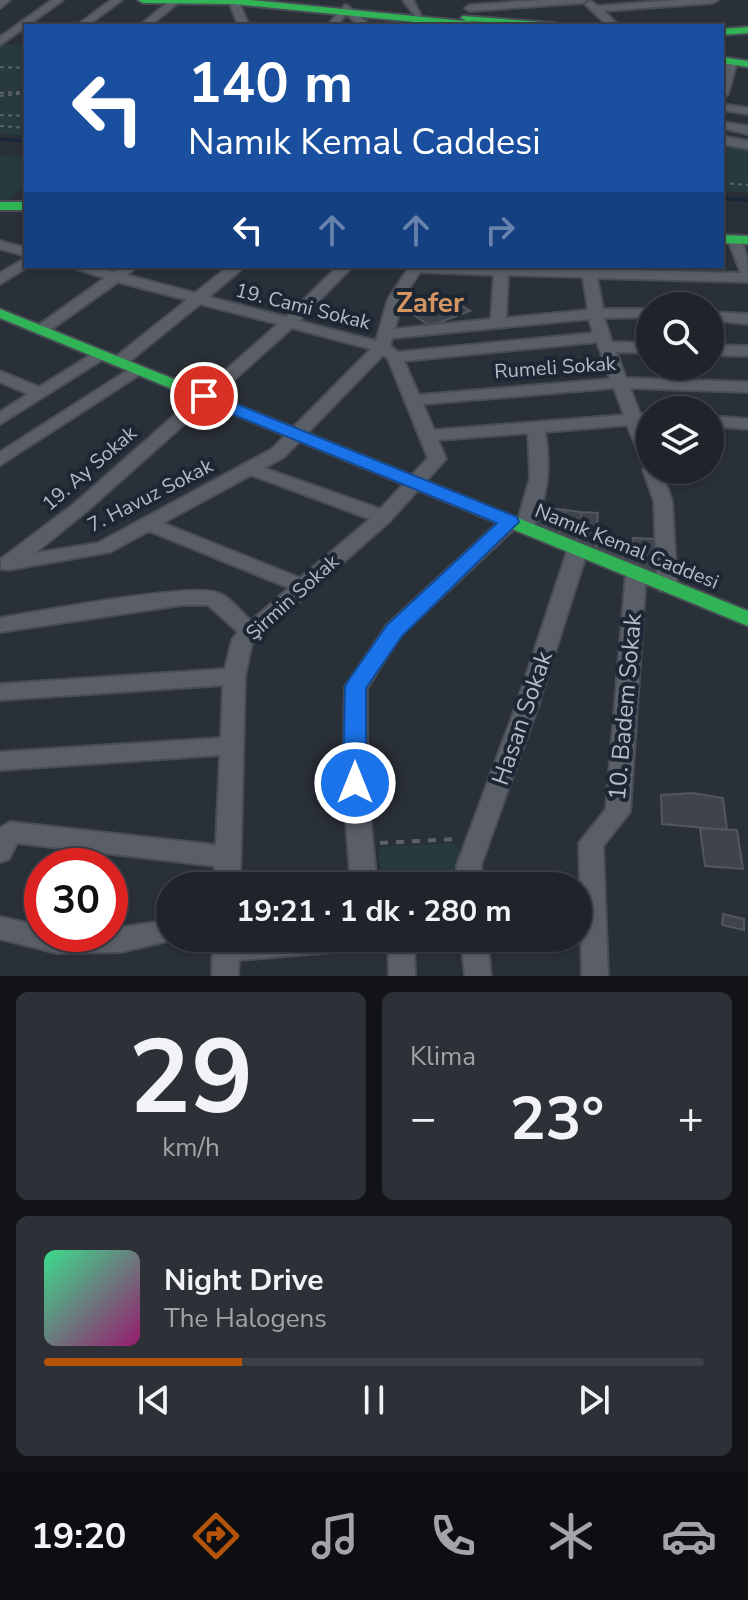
<!DOCTYPE html>
<html lang="tr">
<head>
<meta charset="utf-8">
<style>
  :root { --surface:#20242a; --page:#2d3036; --text:#f1f3f6; --muted:#a2a4a8; --line:#3d4147; --accent:#b45309 }
  body { margin:0; font-family:"Nunito Sans",sans-serif; background:var(--page); color:var(--text); height:100vh; display:flex; flex-direction:column; font-size:30px; white-space:nowrap }
  * { box-sizing:border-box; margin:0 }
  p { font-size:26px; color:var(--muted) }
  .icon { flex:none; width:44px; height:44px; fill:none; stroke:currentColor; stroke-width:2; stroke-linecap:round; stroke-linejoin:round }
  .map { position:relative; height:976px; overflow:hidden }
  .side { display:flex; flex-direction:column; gap:16px; padding:16px; background:#121417; flex:1 }
  .side>* { flex:none }
  .hud { position:absolute; left:24px; top:24px; width:700px; height:244px; border-radius:0px; box-shadow:0 2px 6px #0004,0 0 0 2px var(--line); background:#1a4fa0; color:#fff; overflow:hidden }
  .controls { position:absolute; left:636px; top:292px; display:grid; gap:16px }
  .controls a { display:grid; place-items:center; width:88px; height:88px; border-radius:50%; background:var(--surface); box-shadow:0 2px 6px #0004,0 0 0 2px var(--line); font-size:40px }
  .speed { position:absolute; left:24px; top:848px; display:flex; gap:16px; font-size:40px; font-weight:700; text-align:center }
  .speed>* { display:grid; place-content:center; width:104px; height:104px; border-radius:50%; background:var(--surface); box-shadow:0 2px 6px #0004,0 0 0 2px var(--line); line-height:1 }
  .speed .limit { border:12px solid #d22; background:#fff; color:#111 }
  .pin { position:absolute; display:grid; place-items:center; width:68px; height:68px; color:#fff; margin:-34px; border:4px solid #fff; border-radius:50%; box-shadow:0 2px 8px #0007 }
  .me { position:absolute; width:88px; margin:-44px; rotate:0deg; stroke-linejoin:round; filter:drop-shadow(0 0 6px #0008) }
  .turn { display:flex; align-items:center; gap:28px; height:168px; padding:0 32px; font-size:36px }
  .turn .icon { width:104px; height:104px; stroke-width:2.5 }
  .turn b { display:block; font-size:56px; line-height:68px }
  .lanes { display:flex; align-items:center; height:76px; padding:0 32px; background:#0003; justify-content:center; gap:40px; direction:ltr }
  .lanes .off { opacity:.35 }
  .big { font-size:60px; font-weight:700; line-height:1.1 }
  .side .card { flex:1; display:flex; flex-direction:column; justify-content:center; gap:12px; min-width:0; padding:0 28px; border-radius:12px; background:var(--page) }
  .side .dial { align-items:center; gap:0 }
  .dial b { font-size:104px; line-height:1 }
  .song { display:flex; align-items:center; gap:24px }
  .cover { width:96px; height:96px; border-radius:12px; background:linear-gradient(135deg,hsl(150 70% 55%),hsl(320 70% 35%)) }
  .played { height:8px; border-radius:4px; background:linear-gradient(90deg,var(--accent) 30%,var(--line) 30%) }
  .keys { display:flex; justify-content:space-around; direction:ltr }
  .heat { display:flex; justify-content:space-between; align-items:center; font-size:44px; direction:ltr }
  .side .tiles { flex:1; display:grid; gap:16px; grid-template-columns:1fr 1fr }
  .card:last-child { grid-column:span 2 }
  .trip { position:absolute; left:156px; top:872px; width:436px; height:80px; border-radius:40px; background:var(--surface); box-shadow:0 2px 6px #0004,0 0 0 2px var(--line); font-weight:700; line-height:80px; text-align:center }
  .menu { display:flex; height:128px; justify-content:space-around; align-items:center; background:#0d0e11; color:var(--muted) }
  .menu .icon { width:56px; height:56px }
  .menu .active { color:var(--accent) }
  .menu b { font-size:36px; color:var(--text) }
  .map>svg:first-child { display:block }
  .green { fill:#273a3e }
  .lines { fill:none; stroke-linecap:round; stroke-linejoin:round }
  .stream-far1 { stroke:#19273c; stroke-width:3 }
  .stream { stroke:#19273c; stroke-width:4 }
  .building { fill:#3f444c; stroke:#52575f; stroke-width:2 }
  .street-casing { stroke:#484c55; stroke-width:4 }
  .fast-casing { stroke:#484c55; stroke-width:4 }
  .path-far1 { stroke:#5c6268; stroke-width:2; stroke-dasharray:4 4; stroke-linecap:butt }
  .path { stroke:#5c6268; stroke-width:4; stroke-dasharray:8 8; stroke-linecap:butt }
  .street { fill:#5a5e66; fill-rule:evenodd }
  .fast { fill:#30b455; fill-rule:evenodd }
  .route { fill:#1a73e8; stroke:#114b97; stroke-width:2 }
  .labels { text-anchor:middle; stroke-width:8; stroke-linejoin:round; paint-order:stroke }
  .street-label { font-size:20px; fill:#b4bcc9; stroke:#1d2633 }
  .near-street-label { font-size:24px; fill:#b4bcc9; stroke:#1d2633 }
  .district-label { font-size:28px; font-weight:bold; fill:#d59563; stroke:#1d2633 }
</style>
</head>
<body>
<div class="map">
<svg width="748" height="976" viewBox="0 0 748 976">
  <rect width="100%" height="100%" fill="#2a3038"/>
  <path class="green" d="M 0,44 L 26,46 L 26,136 L 0,134 Z
    M 722,144 L 748,149 L 748,193 L 722,191 Z
    M 0,156 L 26,158 L 26,182 L 6,203 L 0,202 Z
    M 454,843 L 459,848 L 460,886 L 381,886 L 379,847 Z"/>
  <g class="lines">
    <path class="stream-far1" d="M 0,139 L 26,141"/>
    <path class="stream" d="M 722,198 L 748,200"/>
  </g>
  <path class="building" d="M 446,295 L 470,311 L 430,326 L 406,310 Z
    M 536,507 L 565,510 L 558,538 L 531,527 Z
    M 565,510 L 581,512 L 581,531 L 574,544 L 558,538 Z
    M 581,512 L 598,513 L 595,554 L 574,544 L 581,531 Z
    M 596,534 L 616,536 L 615,540 L 632,547 L 619,562 L 595,554 Z
    M 633,538 L 655,539 L 656,577 L 619,562 L 632,547 Z
    M 693,793 L 723,798 L 727,830 L 662,824 L 661,795 Z
    M 700,828 L 737,830 L 743,869 L 705,866 Z
    M 723,914 L 744,919 L 744,930 L 722,925 Z"/>
  <g class="lines">
    <g class="street-casing">
      <path id="street" d="M 0,0 L 10,0 L 0,8 Z
        M 52,0 L 63,0 L 0,45 L 0,37 Z
        M 111,0 L 122,0 L 87,26 L 76,26 Z
        M 171,0 L 179,2 L 150,26 L 139,26 Z
        M 228,0 L 238,0 L 249,26 L 239,26 Z
        M 403,0 L 413,0 L 421,16 L 415,16 Z
        M 542,0 L 587,0 L 582,3 L 470,11 L 465,8 L 470,5 Z
        M 676,0 L 718,0 L 713,3 L 604,11 L 619,26 L 608,26 L 585,4 L 590,1 L 598,6 Z
        M 345,5 L 348,6 L 371,26 L 360,26 L 346,14 L 337,26 L 327,26 Z
        M 732,59 L 737,62 L 728,94 L 722,97 L 722,77 L 727,62 Z
        M 722,104 L 748,108 L 748,114 L 722,110 Z
        M 722,122 L 748,126 L 748,134 L 722,128 Z
        M 722,136 L 748,141 L 748,149 L 722,144 Z
        M 735,236 C 748,244 748,266 748,282 L 597,278 L 603,309 L 650,309 L 650,317 L 604,318 L 612,342 L 650,343 L 650,353 L 616,352 L 626,378 L 748,382 L 748,392 L 630,388 L 640,414 L 650,413 L 650,423 L 644,424 L 650,440 L 650,470 L 661,470 L 672,501 L 677,586 L 674,591 L 660,591 L 657,586 L 654,501 L 643,470 L 645,467 L 627,425 L 545,432 C 551,465 548,501 531,531 L 524,533 L 515,528 L 401,635 L 367,688 L 367,783 L 377,886 L 351,886 L 343,783 L 345,687 L 387,625 L 503,518 L 510,516 L 518,520 L 530,478 L 528,433 L 438,440 L 446,459 L 390,521 L 252,643 L 245,676 L 240,886 L 214,886 L 215,866 L 17,843 L 9,859 L 0,862 L 0,828 L 10,822 L 216,845 L 220,755 L 0,770 L 0,752 L 221,738 L 223,685 L 0,700 L 0,684 L 225,669 L 232,640 L 238,632 L 208,605 L 182,605 L 0,632 L 0,618 C 37,612 192,582 218,593 C 230,597 241,612 251,621 L 289,588 L 149,531 L 110,552 L 8,570 L 1,569 L 1,559 L 75,503 L 278,324 L 200,304 L 125,365 L 113,365 L 111,362 L 113,359 L 187,300 L 118,282 L 46,333 L 36,333 L 36,327 L 105,278 L 68,266 L 91,266 L 114,272 L 122,266 L 138,266 L 127,275 L 195,293 L 229,266 L 245,266 L 209,297 L 286,317 L 338,266 L 353,266 L 299,321 L 376,341 L 388,299 L 410,266 L 581,269 L 581,266 L 595,266 L 596,269 L 741,273 L 728,240 ZM 420,272 L 494,275 L 491,319 L 395,329 L 402,299 ZM 508,275 L 583,277 L 588,310 L 506,318 ZM 589,319 L 593,333 L 398,352 L 390,346 L 392,338 ZM 292,328 L 371,349 L 272,449 L 98,543 L 35,553 L 87,511 ZM 597,342 L 610,379 L 419,395 L 404,361 ZM 383,355 L 388,359 L 428,458 L 380,509 L 264,468 L 284,457 ZM 614,388 L 624,415 L 434,430 L 423,404 ZM 251,475 L 370,519 L 300,578 L 163,523 Z
        M 0,241 L 26,248 L 26,256 L 0,249 Z
        M 26,258 L 26,266 L 29,266 L 0,284 L 0,273 Z
        M 710,312 L 748,314 L 748,324 L 710,320 Z
        M 710,345 L 748,346 L 748,356 L 710,355 Z
        M 99,350 L 107,355 L 105,358 L 0,424 L 0,412 L 28,394 L 0,382 L 0,371 L 39,387 Z
        M 136,365 L 142,367 L 144,370 L 142,373 L 0,465 L 0,452 Z
        M 710,416 L 748,419 L 748,429 L 710,426 Z
        M 578,543 L 588,549 L 538,706 L 481,865 L 483,886 L 457,886 L 457,865 L 516,706 L 568,549 Z
        M 636,566 L 646,573 L 630,812 L 603,846 L 608,976 L 582,976 L 579,843 L 606,809 L 626,573 Z
        M 0,917 L 42,926 L 42,934 L 110,934 L 110,929 L 170,920 L 170,938 L 180,938 L 121,952 L 57,953 L 0,939 Z
        M 372,938 L 368,946 L 359,950 L 239,960 L 238,976 L 212,976 L 213,938 Z
        M 388,938 L 414,938 L 415,976 L 389,976 Z
        M 461,938 L 487,938 L 491,976 L 465,976 Z"/>
    </g>
    <g class="fast-casing">
      <path id="fast" d="M 138,0 L 251,0 L 484,23 L 489,26 L 454,26 L 233,4 L 143,3 Z
        M 463,16 L 554,23 L 559,26 L 466,21 L 461,18 Z
        M 748,27 L 748,33 L 722,35 L 722,29 Z
        M 722,57 L 748,61 L 748,67 L 722,63 Z
        M 0,202 L 26,202 L 26,210 L 0,210 Z
        M 722,235 L 748,236 L 748,244 L 722,243 Z
        M 0,309 L 748,611 L 748,626 L 0,318 Z"/>
    </g>
    <path class="path-far1" d="M 0,67 L 26,68
      M 0,93 L 20,92
      M 0,96 L 26,93
      M 0,115 L 26,116
      M 0,126 L 26,128
      M 722,183 L 748,185"/>
    <path class="path" d="M 380,843 L 456,839"/>
    <use href="#street" class="street"/>
    <use href="#fast" class="fast"/>
  </g>
  <path class="route" d="M 204,391 L 517,517 L 519,522 L 402,636 L 366,688 L 366,783 L 363,790 L 355,793 L 346,790 L 343,783 L 345,687 L 348,681 L 387,625 L 497,523 L 198,400 L 196,396 Z"/>
  <g class="labels">
    <g class="street-label">
      <text transform="translate(303 306) rotate(14)" y="7">19. Cami Sokak</text>
      <text transform="translate(555 367) rotate(-4)" y="7">Rumeli Sokak</text>
      <text transform="translate(89 468) rotate(-41)" y="7">19. Ay Sokak</text>
      <text transform="translate(150 495) rotate(-27)" y="7">7. Havuz Sokak</text>
      <text transform="translate(627 546) rotate(22)" y="7">Namık Kemal Caddesi</text>
      <text transform="translate(292 597) rotate(-42)" y="7">Şirmin Sokak</text>
    </g>
    <g class="near-street-label">
      <text transform="translate(625 707) rotate(-85)" y="8">10. Badem Sokak</text>
      <text transform="translate(522 718) rotate(-71)" y="8">Hasan Sokak</text>
    </g>
    <g class="district-label">
      <text x="430" y="312">Zafer</text>
    </g>
  </g>
</svg>
<div class="controls">
<a><svg class="icon" aria-label="search" viewBox="0 0 24 24"><circle cx="10" cy="10" r="6"/><path d="M15 15l6 6"/></svg></a>
<a><svg class="icon" aria-label="layers" viewBox="0 0 24 24"><path d="M12 4l9 5-9 5-9-5zM3 14l9 5 9-5"/></svg></a>
</div>
<div class="speed"><div class="limit">30</div></div>
<div class="pin" style="left:204px;top:396px;background:#d93025"><svg class="icon" aria-label="arrive" viewBox="0 0 24 24"><path d="M6 21V4h12l-3 4 3 4H6"/></svg></div>
<svg class="me" style="left:355px;top:783px" viewBox="-20 -20 40 40"><circle r="17" fill="#1a73e8" stroke="#fff" stroke-width="3"/><path d="M0-11L8 9 0 5-8 9z" fill="#fff"/></svg>
<div class="trip">19:21 · 1 dk · 280 m</div>
<div class="hud">
<div class="turn"><svg class="icon" aria-label="left" viewBox="0 0 24 24"><path d="M17 20v-9H6M10 6l-5 5 5 5"/></svg><div><b>140 m</b>Namık Kemal Caddesi</div></div>
<div class="lanes"><svg class="icon" aria-label="left" viewBox="0 0 24 24"><path d="M17 20v-9H6M10 6l-5 5 5 5"/></svg><svg class="icon off" aria-label="ahead" viewBox="0 0 24 24"><path d="M12 20V5M6 11l6-6 6 6"/></svg><svg class="icon off" aria-label="ahead" viewBox="0 0 24 24"><path d="M12 20V5M6 11l6-6 6 6"/></svg><svg class="icon off" aria-label="right" viewBox="0 0 24 24"><path d="M7 20v-9h11M14 6l5 5-5 5"/></svg></div>
</div>
</div>
<section class="side">
<div class="tiles">
<div class="card dial"><b>29</b><p>km/h</p></div>
<div class="card"><p>Klima</p>
<div class="heat"><a>−</a><b class="big">23°</b><a>+</a></div>
</div>
<div class="card">
<div class="song"><i class="cover"></i><div><b>Night Drive</b><p>The Halogens</p></div></div>
<div class="played"></div>
<div class="keys"><svg class="icon" aria-label="previous" viewBox="0 0 24 24"><path d="M18 5L8 12l10 7zM5 5v14"/></svg><svg class="icon" aria-label="pause" viewBox="0 0 24 24"><path d="M8 5v14M16 5v14"/></svg><svg class="icon" aria-label="next" viewBox="0 0 24 24"><path d="M6 5l10 7-10 7zM19 5v14"/></svg></div>
</div>
</div>
</section>
<nav class="menu">
<b>19:20</b>
<svg class="icon active" aria-label="directions" viewBox="0 0 24 24"><path d="M12 3l9 9-9 9-9-9zM9 14v-3h6M13 9l2 2-2 2"/></svg>
<svg class="icon" aria-label="music" viewBox="0 0 24 24"><path d="M9 18V5l10-2v13"/><circle cx="6" cy="18" r="3"/><circle cx="16" cy="16" r="3"/></svg>
<svg class="icon" aria-label="phone" viewBox="0 0 24 24"><path d="M5 4h4l2 5-3 2q2 4 5 5l2-3 5 2v4C11 20 4 13 5 4z"/></svg>
<svg class="icon" aria-label="climate" viewBox="0 0 24 24"><path d="M12 3v18M4 7l16 10M4 17L20 7"/></svg>
<svg class="icon" aria-label="car" viewBox="0 0 24 24"><path d="M5 17H2v-5l4-1 3-4h7l3 4 3 1v5h-3M9 17h6M6 11h13"/><circle cx="7" cy="17" r="2"/><circle cx="17" cy="17" r="2"/></svg>
</nav>
</body>
</html>
